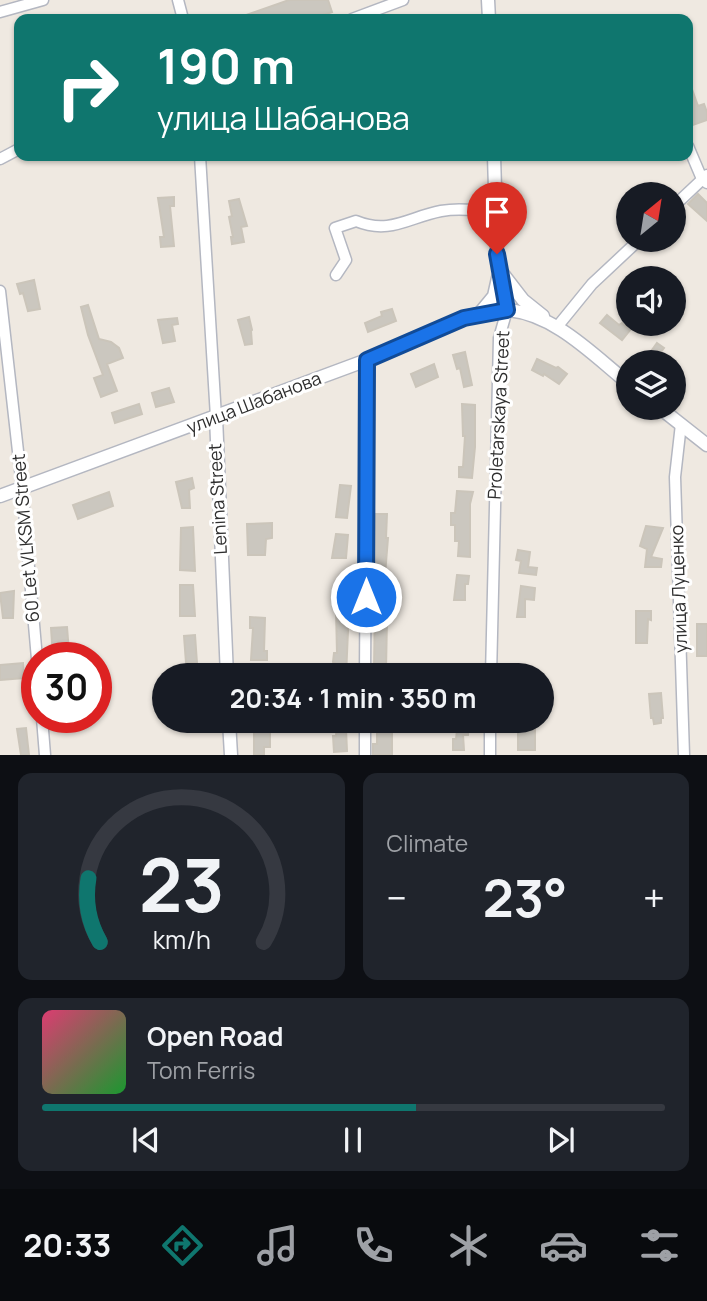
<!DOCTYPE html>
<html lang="en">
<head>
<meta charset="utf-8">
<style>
  :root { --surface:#171b24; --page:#20242c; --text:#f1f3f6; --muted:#9ea1a6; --line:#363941; --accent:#0f766e }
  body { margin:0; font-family:Manrope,sans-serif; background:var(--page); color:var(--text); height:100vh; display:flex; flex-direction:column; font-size:26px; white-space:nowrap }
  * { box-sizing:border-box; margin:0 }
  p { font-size:23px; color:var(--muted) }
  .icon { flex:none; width:38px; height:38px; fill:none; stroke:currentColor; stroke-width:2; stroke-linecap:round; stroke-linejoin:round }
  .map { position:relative; height:755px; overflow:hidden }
  .side { display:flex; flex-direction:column; gap:18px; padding:18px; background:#0d0f14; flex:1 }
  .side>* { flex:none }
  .top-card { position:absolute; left:14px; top:14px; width:679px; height:147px; border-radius:14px; box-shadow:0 2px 5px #0004; background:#0f766e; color:#fff; overflow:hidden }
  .needle { width:46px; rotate:30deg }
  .buttons { position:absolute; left:616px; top:182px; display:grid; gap:14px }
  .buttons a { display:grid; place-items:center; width:70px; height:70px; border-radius:50%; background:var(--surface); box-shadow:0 2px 5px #0004; font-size:35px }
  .speed { position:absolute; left:21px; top:642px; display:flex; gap:14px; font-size:35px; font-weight:700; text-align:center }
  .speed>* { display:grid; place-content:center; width:91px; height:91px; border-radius:50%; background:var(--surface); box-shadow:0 2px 5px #0004; line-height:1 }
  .speed .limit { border:10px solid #d22; background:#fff; color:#111 }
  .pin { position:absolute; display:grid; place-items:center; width:60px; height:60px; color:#fff; margin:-72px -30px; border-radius:50% 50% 50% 0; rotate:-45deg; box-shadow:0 0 7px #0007 }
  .pin .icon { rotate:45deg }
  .me { position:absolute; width:77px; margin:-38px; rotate:0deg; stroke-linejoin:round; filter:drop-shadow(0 0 5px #0008) }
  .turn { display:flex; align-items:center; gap:24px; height:147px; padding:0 28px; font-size:32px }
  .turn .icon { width:91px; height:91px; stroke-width:2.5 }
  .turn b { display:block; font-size:49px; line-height:60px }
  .big { font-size:52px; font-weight:700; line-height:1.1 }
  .side .card { flex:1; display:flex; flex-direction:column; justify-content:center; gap:10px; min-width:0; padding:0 24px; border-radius:14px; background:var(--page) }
  .side .dial { align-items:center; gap:0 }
  .dial svg { height:182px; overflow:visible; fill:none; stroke:var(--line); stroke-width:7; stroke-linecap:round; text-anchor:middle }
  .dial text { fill:var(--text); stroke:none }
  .song { display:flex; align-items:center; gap:21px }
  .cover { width:84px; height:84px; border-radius:10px; background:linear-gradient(135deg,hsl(340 70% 55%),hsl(130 70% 35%)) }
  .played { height:7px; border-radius:4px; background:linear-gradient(90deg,var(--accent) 60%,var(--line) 60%) }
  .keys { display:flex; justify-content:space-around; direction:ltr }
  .heat { display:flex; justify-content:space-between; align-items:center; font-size:38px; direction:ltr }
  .side .tiles { flex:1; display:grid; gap:18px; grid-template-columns:1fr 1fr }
  .card:last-child { grid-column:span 2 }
  .trip { position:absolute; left:152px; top:663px; width:402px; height:70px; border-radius:35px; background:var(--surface); box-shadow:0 2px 5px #0004; font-weight:700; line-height:70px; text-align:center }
  .menu { display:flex; height:112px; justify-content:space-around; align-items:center; background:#090b0e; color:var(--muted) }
  .menu .icon { width:49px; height:49px }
  .menu .on { color:var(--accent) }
  .menu b { font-size:32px; color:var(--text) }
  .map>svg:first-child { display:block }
  .building { fill:#cbc7bf; stroke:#cbc5ba; stroke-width:2 }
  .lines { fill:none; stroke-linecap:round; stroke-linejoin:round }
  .minor-casing { stroke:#b4b7c1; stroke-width:13 }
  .tertiary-casing { stroke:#b4b7c1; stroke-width:15 }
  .minor { stroke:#fff; stroke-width:10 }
  .tertiary { stroke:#fff; stroke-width:12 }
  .route-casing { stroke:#114b97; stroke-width:18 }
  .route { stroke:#1a73e8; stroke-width:12 }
  .labels { text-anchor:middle; stroke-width:6; stroke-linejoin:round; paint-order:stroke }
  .street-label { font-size:18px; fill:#2e2e2e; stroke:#fff }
</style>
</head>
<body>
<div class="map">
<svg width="707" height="755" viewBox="0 0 707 755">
  <rect width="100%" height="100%" fill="#efe9e1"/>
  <path class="building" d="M 289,0 L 328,0 L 332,12 L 311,19 L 235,19 Z
    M 688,78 L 698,106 L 704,104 L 707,112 L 707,120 L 690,126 L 688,118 Z
    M 698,194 L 707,203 L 707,221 L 688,204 Z
    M 174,197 L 174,206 L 170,206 L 174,246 L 161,247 L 160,237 L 164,237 L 158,198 Z
    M 239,199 L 247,226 L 241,227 L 244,242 L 232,244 L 231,237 L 233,237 L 229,217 L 232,216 L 229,201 Z
    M 34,280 L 40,309 L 28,311 L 23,293 L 20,294 L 17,284 Z
    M 88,305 L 99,339 L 111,342 L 119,348 L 123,358 L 107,364 L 117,391 L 101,397 L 94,378 L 103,375 L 88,335 L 81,307 Z
    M 392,309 L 396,321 L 368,332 L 365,323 L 382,316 L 381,312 Z
    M 607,315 L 619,325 L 622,323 L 630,330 L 622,340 L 600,323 Z
    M 249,317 L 252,330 L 251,331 L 252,344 L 245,345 L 238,320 Z
    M 177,318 L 178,324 L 172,325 L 175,341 L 163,343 L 158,320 Z
    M 657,343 L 664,348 L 661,352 L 674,362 L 654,362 L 647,357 Z
    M 465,352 L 472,385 L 464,387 L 460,368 L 457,369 L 453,355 Z
    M 537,359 L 556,368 L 558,367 L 567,374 L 559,384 L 544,374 L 543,376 L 532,370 Z
    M 434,364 L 438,377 L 416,387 L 411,374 Z
    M 169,388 L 174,402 L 156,407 L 152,393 Z
    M 139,404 L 142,414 L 115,423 L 112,413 Z
    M 462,404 L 475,405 L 475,447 L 472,478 L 459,477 L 459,467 L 463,467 L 465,436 L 463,436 Z
    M 192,478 L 194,488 L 189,490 L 190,508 L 182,508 L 176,482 Z
    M 340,485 L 351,486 L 347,518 L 336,517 Z
    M 457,491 L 473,492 L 470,504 L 470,557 L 458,556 L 459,541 L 455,541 L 455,525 L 451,525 L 451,513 L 455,513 Z
    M 109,492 L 113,506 L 78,519 L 73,505 Z
    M 375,514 L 387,514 L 386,538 L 388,538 L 385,575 L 389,576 L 388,589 L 373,588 Z
    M 272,523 L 272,538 L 266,539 L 265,555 L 248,555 L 247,524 Z
    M 646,526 L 663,528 L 651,557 L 662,559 L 661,567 L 645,567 L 647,549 L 640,546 Z
    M 193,527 L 195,571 L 180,570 L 181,528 Z
    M 336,534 L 348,535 L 346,558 L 332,558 Z
    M 518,550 L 530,552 L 528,567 L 537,568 L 536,575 L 519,573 L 521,561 L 516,560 Z
    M 457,575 L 469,576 L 468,584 L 465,584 L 465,600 L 454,600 Z
    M 180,585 L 193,585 L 195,616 L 180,616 Z
    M 521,586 L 535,588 L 534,600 L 525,599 L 525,617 L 517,617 Z
    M 14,591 L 13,618 L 3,618 L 0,593 Z
    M 375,603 L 383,603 L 383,619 L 387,619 L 386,670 L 374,670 Z
    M 336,610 L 347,610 L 348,631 L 346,676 L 335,676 L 335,663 L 333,662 L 334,653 L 337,653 Z
    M 636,611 L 651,611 L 651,620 L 648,619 L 647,643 L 636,643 Z
    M 250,617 L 265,618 L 264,651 L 267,651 L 267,660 L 251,660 L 253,628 L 250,628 Z
    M 697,624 L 707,624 L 707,656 L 697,656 Z
    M 67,627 L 69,652 L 81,651 L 82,658 L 53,658 L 51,628 Z
    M 195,635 L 197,663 L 186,663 L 184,636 Z
    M 23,663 L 24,678 L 0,680 L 0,665 Z
    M 661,693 L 663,718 L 661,718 L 661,723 L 654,724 L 653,718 L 651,718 L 649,694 Z
    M 337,721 L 349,721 L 348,729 L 346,729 L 347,751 L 334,752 L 333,736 L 336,736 Z
    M 458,721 L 469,721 L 468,735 L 463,735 L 464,750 L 453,750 L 453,739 L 456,739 Z
    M 518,721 L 535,721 L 535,750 L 518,750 Z
    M 377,725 L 392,726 L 392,755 L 373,755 L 373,744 L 377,744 Z
    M 26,728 L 29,755 L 21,755 L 17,729 Z
    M 254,732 L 270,732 L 270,747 L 264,747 L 264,755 L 254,755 Z"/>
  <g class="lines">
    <g class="minor-casing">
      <path id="minor" d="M 178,0 L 183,19
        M 0,12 L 43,0
        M 352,19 L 403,0
        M 688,146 L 702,179 L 707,183
        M 200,156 L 216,417
        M 0,159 L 19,149
        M 674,206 L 707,175
        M 336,275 L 346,260 L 335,228 L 356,221 C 390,235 409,217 441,211 C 459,208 478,210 496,214
        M 0,291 L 22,487 L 37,659
        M 557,327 L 592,284 L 639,240
        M 681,424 L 675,477 L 684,755
        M 365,676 L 367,360
        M 491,676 L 499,338 L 507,310
        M 42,718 L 45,755
        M 365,755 L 365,721
        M 490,755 L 490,721"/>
    </g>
    <g class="tertiary-casing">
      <path id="tertiary" d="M 488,0 L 489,19
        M 494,156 L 497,254 L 507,310
        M 503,274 L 523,300 L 543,316
        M 480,313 L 494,296 L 498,278
        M 660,408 L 707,445
        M 216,417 L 227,676
        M 0,496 L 367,360 L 464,318 C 477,314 493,309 507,310 C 555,314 593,355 628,383
        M 229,721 L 231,755"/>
    </g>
    <use href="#minor" class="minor"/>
    <use href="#tertiary" class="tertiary"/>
  </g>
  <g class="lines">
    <g class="route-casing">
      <path id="route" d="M 366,597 L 367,360 L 464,318 L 507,310 L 497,254"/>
    </g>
    <use href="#route" class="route"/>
  </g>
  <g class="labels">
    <g class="street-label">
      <text transform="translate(254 403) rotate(-21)" y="6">улица Шабанова</text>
      <text transform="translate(499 415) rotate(-87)" y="6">Proletarskaya Street</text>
      <text transform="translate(218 499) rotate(-93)" y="6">Lenina Street</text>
      <text transform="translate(26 538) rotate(-95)" y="6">60 Let VLKSM Street</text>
      <text transform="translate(679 589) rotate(-92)" y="6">улица Луценко</text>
    </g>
  </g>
</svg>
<div class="buttons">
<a><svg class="needle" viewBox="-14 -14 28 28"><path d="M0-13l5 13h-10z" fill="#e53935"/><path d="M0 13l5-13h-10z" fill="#9ea1a6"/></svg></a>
<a><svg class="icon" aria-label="sound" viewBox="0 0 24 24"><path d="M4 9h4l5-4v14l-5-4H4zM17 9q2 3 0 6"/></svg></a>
<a><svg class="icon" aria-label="layers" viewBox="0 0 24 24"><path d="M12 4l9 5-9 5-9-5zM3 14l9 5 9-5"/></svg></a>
</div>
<div class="speed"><div class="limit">30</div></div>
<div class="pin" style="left:497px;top:254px;background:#d93025"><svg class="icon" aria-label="arrive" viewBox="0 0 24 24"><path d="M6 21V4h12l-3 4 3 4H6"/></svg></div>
<svg class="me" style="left:366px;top:597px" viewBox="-20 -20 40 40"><circle r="17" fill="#1a73e8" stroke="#fff" stroke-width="3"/><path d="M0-11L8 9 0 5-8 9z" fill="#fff"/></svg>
<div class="trip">20:34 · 1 min · 350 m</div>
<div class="top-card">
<div class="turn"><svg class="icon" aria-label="right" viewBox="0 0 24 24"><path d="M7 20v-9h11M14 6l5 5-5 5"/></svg><div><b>190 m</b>улица Шабанова</div></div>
</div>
</div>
<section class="side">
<div class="tiles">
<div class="card dial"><svg viewBox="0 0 100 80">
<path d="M14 69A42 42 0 1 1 86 69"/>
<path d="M14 69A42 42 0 0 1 9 41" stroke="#0f766e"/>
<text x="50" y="56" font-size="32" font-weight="700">23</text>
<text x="50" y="72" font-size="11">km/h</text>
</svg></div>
<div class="card"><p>Climate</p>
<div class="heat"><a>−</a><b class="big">23°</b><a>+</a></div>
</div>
<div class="card">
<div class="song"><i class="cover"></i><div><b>Open Road</b><p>Tom Ferris</p></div></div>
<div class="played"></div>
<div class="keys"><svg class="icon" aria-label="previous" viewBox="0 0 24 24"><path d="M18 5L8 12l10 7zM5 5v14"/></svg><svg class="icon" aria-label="pause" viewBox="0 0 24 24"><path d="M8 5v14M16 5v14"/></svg><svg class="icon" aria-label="next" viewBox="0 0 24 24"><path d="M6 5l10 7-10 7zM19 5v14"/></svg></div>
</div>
</div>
</section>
<nav class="menu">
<b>20:33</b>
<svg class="icon on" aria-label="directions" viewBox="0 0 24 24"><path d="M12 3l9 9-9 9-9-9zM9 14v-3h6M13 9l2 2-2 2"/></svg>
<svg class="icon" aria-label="music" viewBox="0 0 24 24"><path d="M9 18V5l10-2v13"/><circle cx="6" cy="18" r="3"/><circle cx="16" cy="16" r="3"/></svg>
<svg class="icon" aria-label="phone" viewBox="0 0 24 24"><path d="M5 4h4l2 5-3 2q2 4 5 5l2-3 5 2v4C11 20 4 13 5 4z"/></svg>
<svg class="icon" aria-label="climate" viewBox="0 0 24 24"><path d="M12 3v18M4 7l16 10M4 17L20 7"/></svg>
<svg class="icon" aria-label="car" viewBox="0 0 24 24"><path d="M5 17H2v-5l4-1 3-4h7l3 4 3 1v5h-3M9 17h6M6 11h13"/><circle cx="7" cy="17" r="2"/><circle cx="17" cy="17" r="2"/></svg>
<svg class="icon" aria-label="filters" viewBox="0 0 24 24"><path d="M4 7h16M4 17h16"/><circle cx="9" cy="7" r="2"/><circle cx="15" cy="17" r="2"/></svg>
</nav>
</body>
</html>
